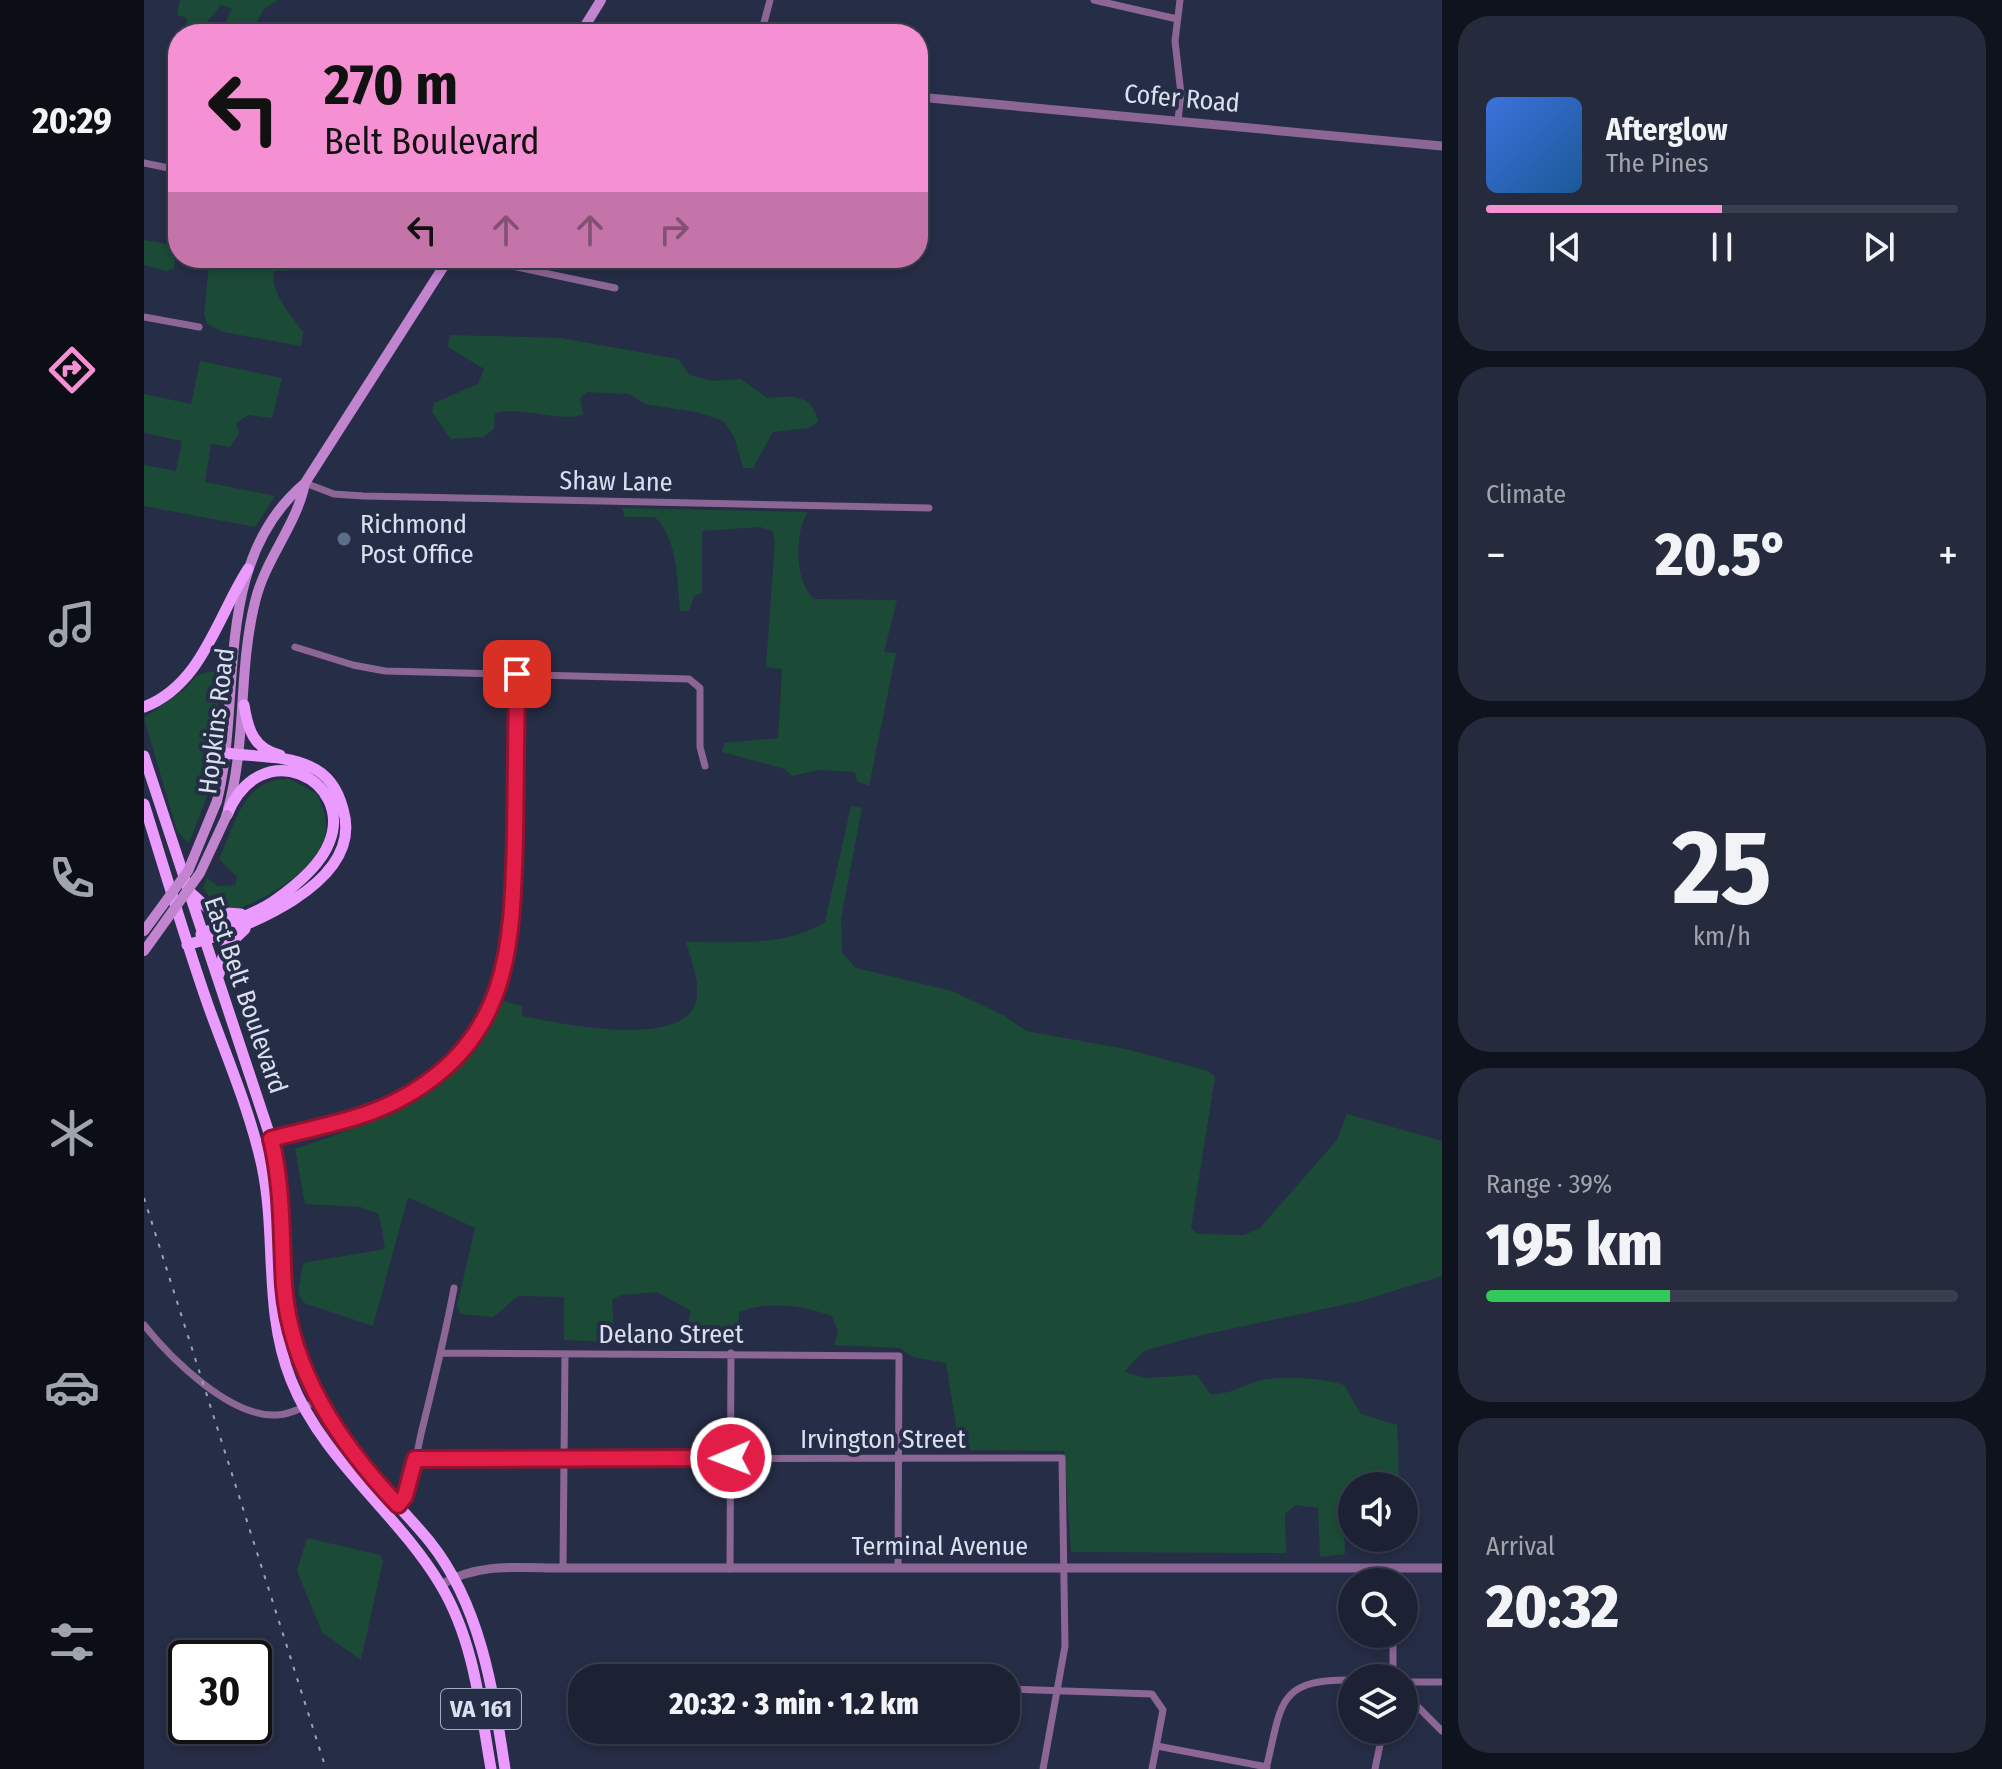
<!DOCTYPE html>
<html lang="en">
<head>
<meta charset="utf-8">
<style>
  :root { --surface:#1c2234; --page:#252a3c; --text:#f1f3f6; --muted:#a0a4ac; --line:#3a3f4f; --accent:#f591d2 }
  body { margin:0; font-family:"Fira Sans Condensed",sans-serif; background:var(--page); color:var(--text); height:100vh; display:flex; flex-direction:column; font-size:30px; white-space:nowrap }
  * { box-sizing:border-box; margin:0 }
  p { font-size:26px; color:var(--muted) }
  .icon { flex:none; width:44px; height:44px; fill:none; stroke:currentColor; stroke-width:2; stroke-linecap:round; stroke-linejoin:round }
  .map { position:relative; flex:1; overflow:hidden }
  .side { display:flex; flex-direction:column; gap:16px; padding:16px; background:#0f131d; width:560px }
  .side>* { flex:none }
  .top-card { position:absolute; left:24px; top:24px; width:760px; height:244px; border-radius:32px; box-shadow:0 4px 12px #0003,0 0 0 2px var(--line); background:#f591d2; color:#111; overflow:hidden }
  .buttons { position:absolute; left:1194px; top:1472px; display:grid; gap:16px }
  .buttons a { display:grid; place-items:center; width:80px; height:80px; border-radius:50%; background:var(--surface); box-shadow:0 4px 12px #0003,0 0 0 2px var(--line); font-size:40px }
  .speed { position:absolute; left:24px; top:1640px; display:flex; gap:16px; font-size:40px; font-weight:700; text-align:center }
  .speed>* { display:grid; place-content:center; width:104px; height:104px; border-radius:50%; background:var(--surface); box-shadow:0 4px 12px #0003,0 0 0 2px var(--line); line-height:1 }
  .speed .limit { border:4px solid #111; border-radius:12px; background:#fff; color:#111 }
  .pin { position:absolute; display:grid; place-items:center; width:68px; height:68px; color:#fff; margin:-34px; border-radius:16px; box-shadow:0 4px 12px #0006 }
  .me { position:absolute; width:88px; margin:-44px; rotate:269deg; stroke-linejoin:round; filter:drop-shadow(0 0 6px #0008) }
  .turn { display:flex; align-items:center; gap:28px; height:168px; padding:0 24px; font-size:36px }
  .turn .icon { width:104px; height:104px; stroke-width:2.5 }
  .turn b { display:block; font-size:56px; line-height:68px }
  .lanes { display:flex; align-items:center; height:76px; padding:0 24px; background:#0003; justify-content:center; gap:40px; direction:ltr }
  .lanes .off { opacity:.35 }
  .big { font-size:60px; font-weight:800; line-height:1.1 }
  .side .tile { flex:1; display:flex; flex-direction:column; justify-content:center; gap:12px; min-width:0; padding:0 28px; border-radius:32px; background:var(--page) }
  .side .dial { align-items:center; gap:0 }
  .dial b { font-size:104px; line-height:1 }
  .song { display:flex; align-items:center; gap:24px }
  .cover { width:96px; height:96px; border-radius:12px; background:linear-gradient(135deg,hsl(220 70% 55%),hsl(210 70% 35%)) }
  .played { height:8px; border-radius:4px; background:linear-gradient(90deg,var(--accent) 50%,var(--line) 50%) }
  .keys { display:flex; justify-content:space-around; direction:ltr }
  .heat { display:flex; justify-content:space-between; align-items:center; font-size:44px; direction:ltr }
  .charge { height:12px; border-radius:6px; background:linear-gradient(90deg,#34c759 39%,var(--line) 0) }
  .trip { position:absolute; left:424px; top:1664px; width:452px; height:80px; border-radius:32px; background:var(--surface); box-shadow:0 4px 12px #0003,0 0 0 2px var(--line); font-weight:800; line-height:80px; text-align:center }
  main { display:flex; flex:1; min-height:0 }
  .menu { display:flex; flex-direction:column; width:144px; justify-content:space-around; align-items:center; background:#0b0e15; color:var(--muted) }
  .menu .icon { width:56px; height:56px }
  .menu .selected { color:var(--accent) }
  .menu b { font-size:36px; color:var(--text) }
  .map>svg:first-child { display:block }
  .green { fill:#1b4b36 }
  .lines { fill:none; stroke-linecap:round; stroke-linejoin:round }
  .minor { stroke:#8c6695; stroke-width:7 }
  .tertiary { stroke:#8c6695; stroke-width:9 }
  .secondary { stroke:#c284cf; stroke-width:10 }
  .primary { stroke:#eb9bfd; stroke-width:11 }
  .rail { stroke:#9ca3b6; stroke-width:2; stroke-dasharray:4 8; stroke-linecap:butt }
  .secondary-bridge { stroke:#c284cf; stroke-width:10 }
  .route-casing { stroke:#92132f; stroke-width:20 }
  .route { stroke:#e11d48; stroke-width:14 }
  .service-dot { fill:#5c6f8a; stroke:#262d46; stroke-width:3 }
  .labels { text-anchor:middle; stroke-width:8; stroke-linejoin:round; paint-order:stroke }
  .shield { fill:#262d46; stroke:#a4aabd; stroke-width:2 }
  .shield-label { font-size:24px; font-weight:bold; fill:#dae0f0 }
  .street-label { font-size:26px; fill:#dae0f0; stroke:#262d46 }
  .poi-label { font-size:26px; fill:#dae0f0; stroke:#262d46; text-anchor:start }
</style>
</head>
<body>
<main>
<nav class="menu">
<b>20:29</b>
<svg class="icon selected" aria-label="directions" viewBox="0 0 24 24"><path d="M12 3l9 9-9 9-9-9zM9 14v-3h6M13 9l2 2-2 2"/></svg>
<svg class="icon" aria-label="music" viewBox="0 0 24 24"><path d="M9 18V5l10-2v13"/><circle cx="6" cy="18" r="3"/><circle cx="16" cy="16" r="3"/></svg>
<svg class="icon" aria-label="phone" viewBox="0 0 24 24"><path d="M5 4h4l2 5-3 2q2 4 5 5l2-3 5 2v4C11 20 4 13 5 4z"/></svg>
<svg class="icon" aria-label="climate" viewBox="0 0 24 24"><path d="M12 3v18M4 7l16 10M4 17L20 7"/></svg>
<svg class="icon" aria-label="car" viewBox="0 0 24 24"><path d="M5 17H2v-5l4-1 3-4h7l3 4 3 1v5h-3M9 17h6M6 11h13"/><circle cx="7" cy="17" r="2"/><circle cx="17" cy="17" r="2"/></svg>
<svg class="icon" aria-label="filters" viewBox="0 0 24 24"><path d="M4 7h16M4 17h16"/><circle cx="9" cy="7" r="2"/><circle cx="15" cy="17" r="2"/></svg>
</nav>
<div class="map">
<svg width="1298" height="1769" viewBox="0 0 1298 1769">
  <rect width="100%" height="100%" fill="#262d46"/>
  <path class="green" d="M 36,0 L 134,0 L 120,9 L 108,30 L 83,34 L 81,24 L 88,8 L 77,5 L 57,29 L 40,34 L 43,18 L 33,15 Z
    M 0,240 L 34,246 L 36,258 L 31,260 L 30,269 L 22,271 L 0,265 Z
    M 52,258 L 96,258 L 158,270 L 130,271 C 126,294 147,314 159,332 L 157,346 L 79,332 L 63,324 L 60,314 L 65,264 Z
    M 306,335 L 417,338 L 534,359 L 545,375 L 569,381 L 597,379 L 623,398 C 648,396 668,393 674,422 L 664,428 L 629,432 L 609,468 L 599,468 L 590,436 L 579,421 L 556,413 L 501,404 L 485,394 L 443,392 L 436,398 L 439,415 C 409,422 381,406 351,413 L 350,429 L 339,437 L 307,439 L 288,412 L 290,403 L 334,384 L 340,369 L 304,347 Z
    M 56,361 L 138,378 L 128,418 L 104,415 L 92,423 L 95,433 L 86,447 L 67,444 L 61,482 L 131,496 L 111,527 L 0,506 L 0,465 L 32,471 L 38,441 L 0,433 L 0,394 L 47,404 Z
    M 478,508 L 664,512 C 650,531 650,584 671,599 L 753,600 L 740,652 L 752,653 L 725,786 L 713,781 L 711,772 L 674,770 L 648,776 L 641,769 L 578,752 L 580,743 L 634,738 L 638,669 L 622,667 L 631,540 L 628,531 L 616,527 L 558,531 L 558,593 L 550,596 L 545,611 L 536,611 C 533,579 534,540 511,517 L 481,517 Z
    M 77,669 L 68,783 L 45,843 L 33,831 L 0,718 L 41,689 L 53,675 Z
    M 146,779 L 173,794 C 178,805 183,817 182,830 C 178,869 123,898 91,910 L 69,902 L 59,888 L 63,878 L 74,886 L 91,885 L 93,877 L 75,859 C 91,825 99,777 146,779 Z
    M 707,806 L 718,808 L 697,919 L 698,953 L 712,968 L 808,991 L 859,1015 L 882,1031 L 982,1049 L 1064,1071 L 1071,1077 L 1047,1228 L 1054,1234 L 1100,1235 L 1116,1228 L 1193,1140 L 1203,1114 L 1298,1141 L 1298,1276 L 1217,1301 L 1049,1337 L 1000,1351 L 980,1372 L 1002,1378 L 1053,1375 L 1066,1394 C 1089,1394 1094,1387 1114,1381 C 1134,1375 1181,1378 1200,1385 L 1217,1414 L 1253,1425 L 1255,1476 L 1208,1486 L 1208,1502 L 1199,1502 L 1201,1554 L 1176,1557 L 1174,1508 L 1152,1505 L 1141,1514 L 1142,1553 L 927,1552 L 920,1451 L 825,1450 L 824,1433 L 813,1432 L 802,1363 L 769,1357 L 756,1348 L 690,1345 L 694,1331 L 688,1316 C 659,1306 624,1300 595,1312 L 594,1342 L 539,1341 L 547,1311 L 513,1292 L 477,1295 L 468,1300 L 471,1342 L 420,1340 L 420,1297 L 374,1296 L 349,1317 L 317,1314 L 313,1306 L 331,1228 L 264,1197 L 229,1326 L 160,1303 L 154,1293 L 159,1263 L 241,1249 L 235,1214 L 216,1207 L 161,1204 L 151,1149 C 240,1119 317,1093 359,1001 L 378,1006 L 378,1016 C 413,1023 538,1050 552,1002 C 557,983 547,960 542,942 C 589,941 640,948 681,922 Z
    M 163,1538 L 236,1555 L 239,1561 L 217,1660 L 178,1632 L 153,1571 Z"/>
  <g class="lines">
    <path class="minor" d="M 950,0 L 1033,19
      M 617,34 L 626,0
      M 1034,120 L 1037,94 L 1031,41 L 1036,0
      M 0,163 L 34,170
      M 330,258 L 471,288
      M 0,317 L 55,327
      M 161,483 L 190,494 L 219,496 L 785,508
      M 151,647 L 209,665 L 241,671 L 545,679 L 556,688 L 556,747 L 561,766
      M 112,1143 C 240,1111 347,1085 367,934 L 373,674
      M 0,1325 C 27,1359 86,1417 132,1415 C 146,1415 161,1406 174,1401
      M 298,1353 L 755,1356 L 754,1568
      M 271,1459 L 918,1458 L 921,1646 L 899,1769
      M 254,1505 C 268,1486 272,1457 277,1434 C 289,1385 301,1337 310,1288
      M 419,1568 L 421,1354
      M 586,1569 L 587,1353
      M 1250,1582 L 1251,1568
      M 1249,1678 L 1249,1634
      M 1260,1682 L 1298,1682
      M 862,1689 L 1008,1694 L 1019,1710 L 1008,1769
      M 1260,1693 L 1298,1731
      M 1013,1746 L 1123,1767
      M 1122,1769 C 1138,1704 1132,1679 1208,1680
      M 1231,1769 L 1239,1730"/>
    <path class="tertiary" d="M 774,97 L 1298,146
      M 297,1585 C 333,1562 377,1568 419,1568 L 1298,1568"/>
    <path class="secondary" d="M 436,34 L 457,0
      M 73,801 C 99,696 67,562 161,483 L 305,258
      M 84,809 C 103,741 94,670 111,602 C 121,559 153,525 161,483"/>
    <path class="primary" d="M 100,705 C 104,730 110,749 136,755
      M 0,707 C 58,685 73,617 104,569
      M 0,756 L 127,1139 C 139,1189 134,1239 141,1289 C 146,1327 158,1365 173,1399 C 198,1455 248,1495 286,1542 C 337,1606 349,1690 361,1769
      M 0,804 C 21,871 41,939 64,1005 C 83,1058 106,1111 118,1166 C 133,1237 119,1310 147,1380 C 179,1461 252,1511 296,1584 C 330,1640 336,1706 347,1769
      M 47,893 L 68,912 L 97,914
      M 57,934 C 82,923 108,916 130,901 C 150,887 176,866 185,843 C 211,780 116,732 83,815
      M 43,945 C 96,930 222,885 199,809 C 194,790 185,775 167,767 C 143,755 109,757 82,753
      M 75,974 L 81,948 L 101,929"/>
    <path class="rail" d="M 0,1198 L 182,1769"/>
    <path class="secondary-bridge" d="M 0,931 L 44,871 L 73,801
      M 0,951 L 56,873 L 83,815"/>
  </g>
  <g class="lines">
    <g class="route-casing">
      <path id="route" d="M 373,674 C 372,729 372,784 371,839 C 368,947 366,1037 260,1097 C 220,1120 171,1127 127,1139 C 139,1188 137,1236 140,1286 C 147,1372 196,1444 254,1505 L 261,1496 L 271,1459 L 587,1458"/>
    </g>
    <use href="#route" class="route"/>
  </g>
  <circle class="service-dot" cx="200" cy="539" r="8"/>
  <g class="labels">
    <rect class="shield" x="297" y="1689" width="80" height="40" rx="6"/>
    <g class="shield-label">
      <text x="337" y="1717">VA 161</text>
    </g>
    <g class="street-label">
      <text transform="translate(1038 98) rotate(5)" y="9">Cofer Road</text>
      <text transform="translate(472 481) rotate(1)" y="9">Shaw Lane</text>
      <text transform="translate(72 721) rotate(-83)" y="9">Hopkins Road</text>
      <text transform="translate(102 995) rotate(71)" y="9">East Belt Boulevard</text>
      <text x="527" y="1343">Delano Street</text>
      <text x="739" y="1448">Irvington Street</text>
      <text x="796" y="1555">Terminal Avenue</text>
    </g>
    <g class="poi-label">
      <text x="216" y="533">Richmond<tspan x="216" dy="30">Post Office</tspan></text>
    </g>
  </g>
</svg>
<div class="buttons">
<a><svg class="icon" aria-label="sound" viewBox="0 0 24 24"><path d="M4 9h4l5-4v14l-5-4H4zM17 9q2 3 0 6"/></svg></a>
<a><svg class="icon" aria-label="search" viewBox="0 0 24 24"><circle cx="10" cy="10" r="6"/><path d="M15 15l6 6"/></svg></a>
<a><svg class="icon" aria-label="layers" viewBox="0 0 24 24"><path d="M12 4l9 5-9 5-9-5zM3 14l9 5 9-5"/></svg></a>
</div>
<div class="speed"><div class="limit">30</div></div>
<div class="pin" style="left:373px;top:674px;background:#d93025"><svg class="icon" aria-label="arrive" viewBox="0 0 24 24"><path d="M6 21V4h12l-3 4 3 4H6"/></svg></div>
<svg class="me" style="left:587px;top:1458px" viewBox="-20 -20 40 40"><circle r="17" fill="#e11d48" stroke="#fff" stroke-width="3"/><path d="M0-11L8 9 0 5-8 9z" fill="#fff"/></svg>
<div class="trip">20:32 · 3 min · 1.2 km</div>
<div class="top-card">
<div class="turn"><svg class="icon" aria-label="left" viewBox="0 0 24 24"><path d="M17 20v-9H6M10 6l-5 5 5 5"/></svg><div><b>270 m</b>Belt Boulevard</div></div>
<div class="lanes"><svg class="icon" aria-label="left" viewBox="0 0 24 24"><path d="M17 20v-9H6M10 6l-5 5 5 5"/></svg><svg class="icon off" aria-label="ahead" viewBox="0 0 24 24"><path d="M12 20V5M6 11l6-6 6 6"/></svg><svg class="icon off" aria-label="ahead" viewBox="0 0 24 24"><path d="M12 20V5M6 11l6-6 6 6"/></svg><svg class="icon off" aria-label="right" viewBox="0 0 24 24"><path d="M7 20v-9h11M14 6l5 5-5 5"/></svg></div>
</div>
</div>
<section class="side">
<div class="tile">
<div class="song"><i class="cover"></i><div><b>Afterglow</b><p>The Pines</p></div></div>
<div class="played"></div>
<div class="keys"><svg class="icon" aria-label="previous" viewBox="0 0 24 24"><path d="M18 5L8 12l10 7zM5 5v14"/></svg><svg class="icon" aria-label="pause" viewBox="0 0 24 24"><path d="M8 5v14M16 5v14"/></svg><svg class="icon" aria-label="next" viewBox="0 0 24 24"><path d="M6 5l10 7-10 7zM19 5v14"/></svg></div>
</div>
<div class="tile"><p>Climate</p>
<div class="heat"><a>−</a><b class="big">20.5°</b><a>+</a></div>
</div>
<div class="tile dial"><b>25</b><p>km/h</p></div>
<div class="tile"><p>Range · 39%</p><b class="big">195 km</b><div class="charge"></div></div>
<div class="tile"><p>Arrival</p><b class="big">20:32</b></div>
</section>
</main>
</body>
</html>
